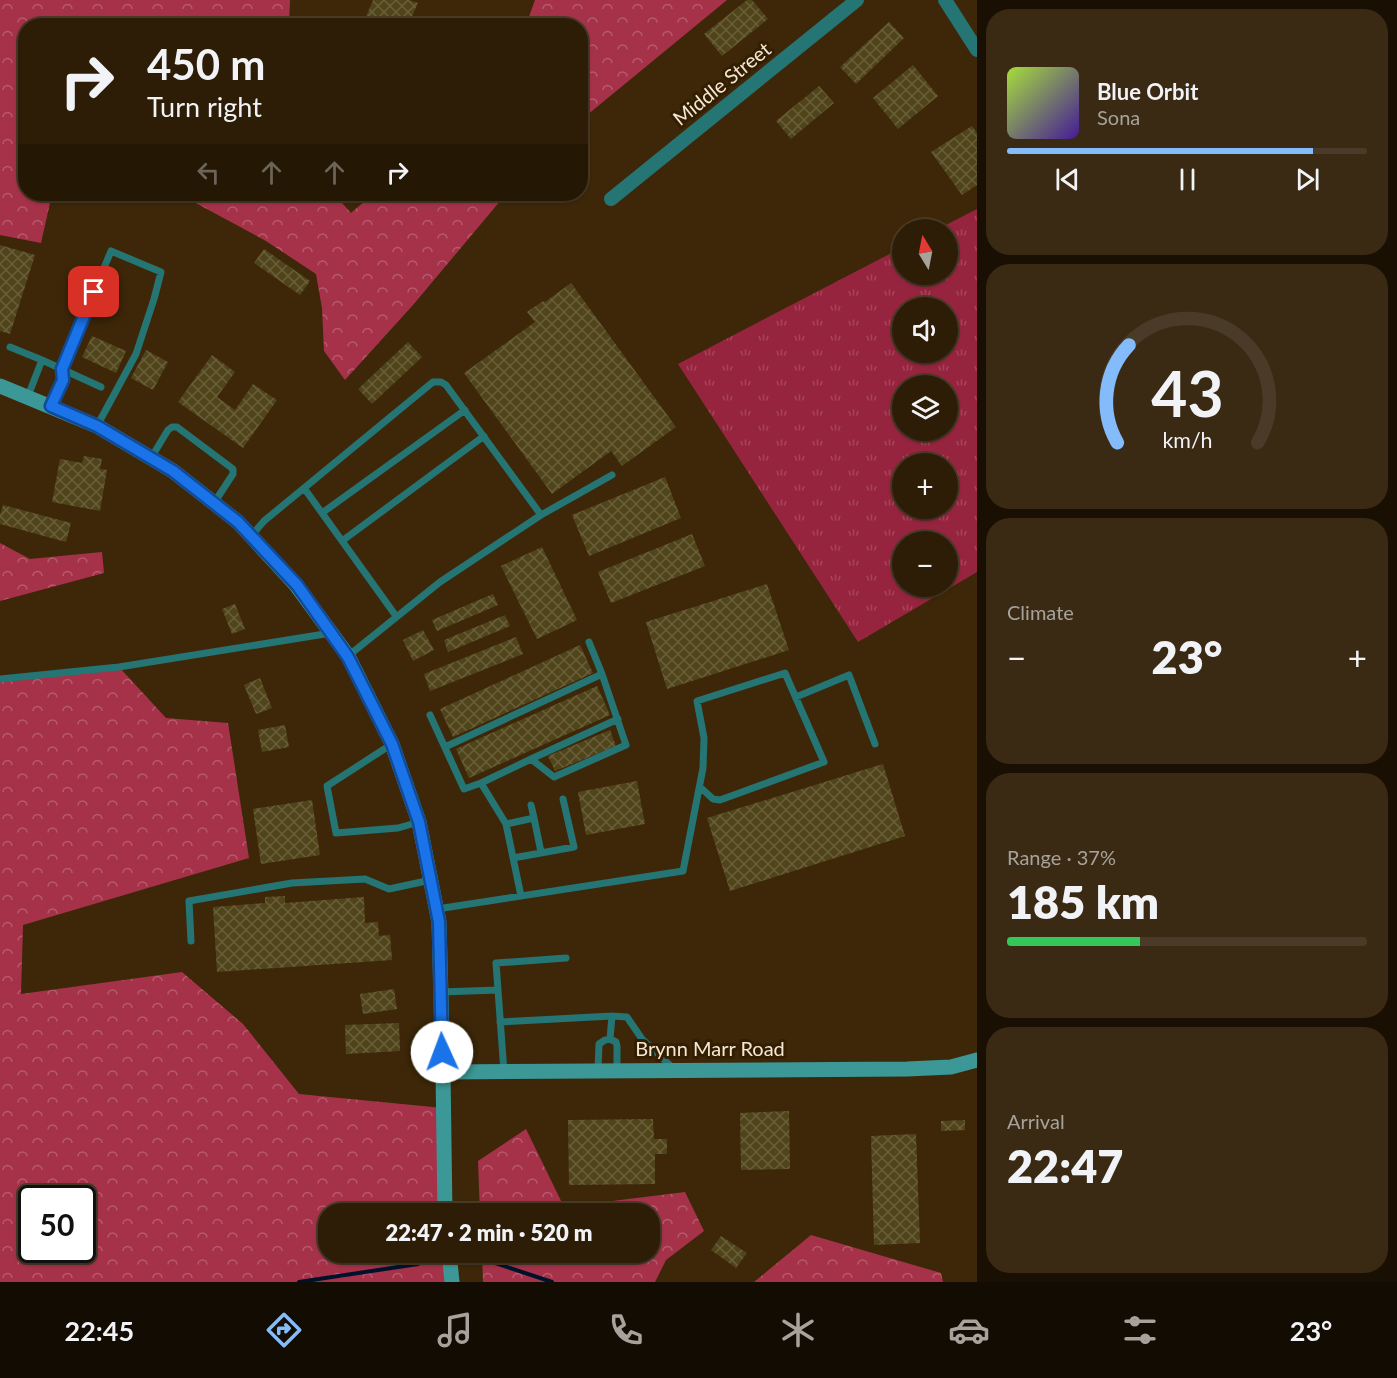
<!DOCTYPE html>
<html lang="en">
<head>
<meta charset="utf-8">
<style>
  :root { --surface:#2e1d06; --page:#3a2a14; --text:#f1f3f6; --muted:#a7a29b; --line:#493b28; --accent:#84bcfb }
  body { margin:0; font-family:Lato,sans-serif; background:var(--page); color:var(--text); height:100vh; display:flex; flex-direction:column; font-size:22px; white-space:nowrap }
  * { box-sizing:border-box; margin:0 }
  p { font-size:20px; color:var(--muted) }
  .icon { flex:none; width:33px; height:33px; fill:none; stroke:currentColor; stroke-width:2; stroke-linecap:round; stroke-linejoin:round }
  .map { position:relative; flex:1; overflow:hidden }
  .side { display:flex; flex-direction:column; gap:9px; padding:9px; background:#191003; width:420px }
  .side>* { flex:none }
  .guide { position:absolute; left:18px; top:18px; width:570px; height:183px; border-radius:24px; box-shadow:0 2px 4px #0004,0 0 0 2px var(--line); background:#2e1d06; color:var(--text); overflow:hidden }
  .needle { width:39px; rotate:350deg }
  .buttons { position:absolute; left:892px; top:219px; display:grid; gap:12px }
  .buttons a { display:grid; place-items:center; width:66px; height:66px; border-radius:50%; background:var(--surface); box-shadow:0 2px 4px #0004,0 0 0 2px var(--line); font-size:30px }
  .speed { position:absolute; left:18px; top:1185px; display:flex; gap:12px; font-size:30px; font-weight:700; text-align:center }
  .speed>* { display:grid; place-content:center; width:78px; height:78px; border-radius:50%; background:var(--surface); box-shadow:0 2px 4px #0004,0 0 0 2px var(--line); line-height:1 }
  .speed .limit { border:3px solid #111; border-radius:9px; background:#fff; color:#111 }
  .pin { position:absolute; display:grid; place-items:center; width:51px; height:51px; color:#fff; margin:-26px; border-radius:12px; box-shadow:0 3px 9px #0006 }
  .me { position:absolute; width:66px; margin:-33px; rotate:358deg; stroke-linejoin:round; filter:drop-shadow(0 0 4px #0008) }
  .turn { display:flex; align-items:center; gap:21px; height:126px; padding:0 30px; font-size:27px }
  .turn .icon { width:78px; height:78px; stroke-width:2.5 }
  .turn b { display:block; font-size:42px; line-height:51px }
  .lanes { display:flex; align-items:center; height:57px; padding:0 30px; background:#0003; justify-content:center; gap:30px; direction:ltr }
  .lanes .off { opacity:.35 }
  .big { font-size:45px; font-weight:800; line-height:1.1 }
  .side .card { flex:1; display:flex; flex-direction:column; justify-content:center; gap:9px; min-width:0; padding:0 21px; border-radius:24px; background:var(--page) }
  .side .dial { align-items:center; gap:0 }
  .dial svg { height:156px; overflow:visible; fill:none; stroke:var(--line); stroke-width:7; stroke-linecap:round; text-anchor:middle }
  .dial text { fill:var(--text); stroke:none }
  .song { display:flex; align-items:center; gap:18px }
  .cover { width:72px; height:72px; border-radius:9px; background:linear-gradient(135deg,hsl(80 70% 55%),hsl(260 70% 35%)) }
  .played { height:6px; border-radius:3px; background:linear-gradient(90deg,var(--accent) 85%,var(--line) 85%) }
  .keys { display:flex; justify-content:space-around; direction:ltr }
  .heat { display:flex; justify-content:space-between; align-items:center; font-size:33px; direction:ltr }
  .charge { height:9px; border-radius:4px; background:linear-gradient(90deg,#34c759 37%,var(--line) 0) }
  .trip { position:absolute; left:318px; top:1203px; width:342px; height:60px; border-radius:24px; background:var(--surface); box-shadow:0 2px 4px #0004,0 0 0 2px var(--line); font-weight:800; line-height:60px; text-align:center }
  .tabs { display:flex; height:96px; justify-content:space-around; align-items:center; background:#120c02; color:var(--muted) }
  .tabs .icon { width:42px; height:42px }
  .tabs .on { color:var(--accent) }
  .tabs b { font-size:27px; color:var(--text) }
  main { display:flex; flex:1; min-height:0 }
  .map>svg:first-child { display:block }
  .grass { fill:url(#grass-tufts); fill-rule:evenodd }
  .forest { fill:url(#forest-crowns); fill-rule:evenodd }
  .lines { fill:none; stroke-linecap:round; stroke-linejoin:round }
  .stream { stroke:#00122b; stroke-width:4 }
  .building { fill:url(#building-cross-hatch) }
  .lane { stroke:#247573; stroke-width:7 }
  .street { stroke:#247573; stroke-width:14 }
  .secondary { stroke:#3c9896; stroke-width:15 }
  .route-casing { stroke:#114b97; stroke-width:15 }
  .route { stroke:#1a73e8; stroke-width:10 }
  .labels { text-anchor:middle; stroke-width:6; stroke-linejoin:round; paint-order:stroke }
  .street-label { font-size:20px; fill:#f5e7d6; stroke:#331e00 }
</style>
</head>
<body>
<main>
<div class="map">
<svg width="977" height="1282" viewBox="0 0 977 1282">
  <defs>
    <pattern id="grass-tufts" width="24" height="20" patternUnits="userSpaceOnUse" patternTransform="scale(1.5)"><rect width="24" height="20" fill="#97243f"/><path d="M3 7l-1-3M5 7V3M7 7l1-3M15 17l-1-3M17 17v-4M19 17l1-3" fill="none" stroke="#a6445a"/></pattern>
    <pattern id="forest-crowns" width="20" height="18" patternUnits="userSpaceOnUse" patternTransform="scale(1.5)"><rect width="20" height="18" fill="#a6324a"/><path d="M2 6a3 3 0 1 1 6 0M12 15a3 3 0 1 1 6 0" fill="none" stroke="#b75a6c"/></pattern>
    <pattern id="building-cross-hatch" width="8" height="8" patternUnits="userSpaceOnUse" patternTransform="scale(1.5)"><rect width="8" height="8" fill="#50441b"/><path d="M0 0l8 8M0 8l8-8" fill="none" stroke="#6a5f3b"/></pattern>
  </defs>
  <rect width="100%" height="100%" fill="#3d2708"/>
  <path class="grass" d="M 977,209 L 977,572 L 858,642 L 678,364 L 903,247 L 903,274 L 948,274 L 948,230 L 938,229 ZM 903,308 L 948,308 L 948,352 L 903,352 ZM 903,386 L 948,386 L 948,430 L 903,430 ZM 903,464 L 948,464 L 948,508 L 903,508 ZM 903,542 L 948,542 L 948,586 L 903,586 Z"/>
  <path class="forest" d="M 0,0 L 290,0 L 289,25 L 26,26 L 26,194 L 52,194 L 41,243 L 0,235 Z
    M 535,0 L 727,0 L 581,120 L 580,26 L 526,25 Z
    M 179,194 L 334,194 L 351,213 L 373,194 L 506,194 L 413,305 L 345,380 L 324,351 L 322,308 L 316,274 L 266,241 Z
    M 0,543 L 30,559 L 102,552 L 104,573 L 0,601 Z
    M 119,667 L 166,718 L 228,723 L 249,858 L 23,925 L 21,994 L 182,972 L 243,1024 L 299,1094 L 443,1108 L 450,1213 L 328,1214 L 328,1252 L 452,1253 L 454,1282 L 0,1282 L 0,679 ZM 32,1198 L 82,1198 L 82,1250 L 32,1250 Z
    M 526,1129 L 564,1207 L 685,1192 L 704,1231 L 666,1260 L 655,1282 L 483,1282 L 482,1253 L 650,1252 L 650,1214 L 480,1213 L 478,1161 Z
    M 811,1235 L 941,1273 L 943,1282 L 754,1282 Z"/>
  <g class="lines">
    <path class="stream" d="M 468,1254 L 552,1282
      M 299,1282 L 418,1264"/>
  </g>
  <path class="building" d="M 373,0 L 409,0 L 418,3 L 408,26 L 362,26 Z
    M 747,0 L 752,0 L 768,19 L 722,56 L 704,34 Z
    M 889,22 L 904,38 L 856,84 L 840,67 Z
    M 913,65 L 938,96 L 898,129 L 873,98 Z
    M 819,86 L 834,103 L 791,139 L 776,121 Z
    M 972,126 L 977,133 L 977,185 L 962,195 L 931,152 Z
    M 0,245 L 35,255 L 10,334 L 0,331 Z
    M 264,249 L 310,281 L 300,295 L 254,263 Z
    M 571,283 L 676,427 L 622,466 L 611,451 L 552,494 L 464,373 L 535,322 L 527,312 L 543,301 L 545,302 Z
    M 92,336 L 126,351 L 116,373 L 82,357 Z
    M 408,342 L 422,357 L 372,404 L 358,389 Z
    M 146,350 L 168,362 L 153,390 L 131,378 Z
    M 212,355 L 235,372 L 217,397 L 235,410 L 253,384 L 277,400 L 243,448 L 178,402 Z
    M 84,456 L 102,459 L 100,469 L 107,470 L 100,511 L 52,502 L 60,459 L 82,463 Z
    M 665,477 L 681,518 L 589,556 L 572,515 Z
    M 3,505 L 71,523 L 66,542 L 0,524 L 0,515 Z
    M 692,534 L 705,566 L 611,603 L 598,572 Z
    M 542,547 L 577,620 L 537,639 L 501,566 Z
    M 767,584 L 789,650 L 667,689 L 646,622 Z
    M 493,594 L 498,605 L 437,631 L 432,620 Z
    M 235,604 L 245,629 L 232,634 L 222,609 Z
    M 505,615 L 510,626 L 448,652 L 444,640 Z
    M 423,630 L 434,650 L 413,661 L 403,640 Z
    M 516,637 L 523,654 L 430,691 L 424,674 Z
    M 580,645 L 593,673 L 453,737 L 440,709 Z
    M 260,678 L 272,708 L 256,714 L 244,685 Z
    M 597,686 L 610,715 L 469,778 L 456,749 Z
    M 285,725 L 289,747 L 262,752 L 258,730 Z
    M 610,730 L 616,746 L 555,771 L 548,756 Z
    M 883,764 L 905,836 L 730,891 L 707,818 Z
    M 637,781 L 645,824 L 586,835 L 578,792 Z
    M 312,800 L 320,855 L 261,864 L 253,809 Z
    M 285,896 L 285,903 L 364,897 L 365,923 L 378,922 L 379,936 L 390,935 L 392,960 L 217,972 L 213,907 L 265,903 L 265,897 Z
    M 394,989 L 397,1009 L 363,1014 L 360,994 Z
    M 399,1023 L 400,1051 L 346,1054 L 345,1025 Z
    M 789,1111 L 790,1169 L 741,1170 L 740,1113 Z
    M 653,1119 L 654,1139 L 667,1139 L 667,1154 L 655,1154 L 655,1184 L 569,1185 L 568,1120 Z
    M 965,1120 L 965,1130 L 941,1131 L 941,1121 Z
    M 916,1134 L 920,1243 L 874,1245 L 871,1136 Z
    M 721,1236 L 747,1253 L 736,1268 L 711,1250 Z"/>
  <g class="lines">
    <path class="lane" d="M 10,347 L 42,360 L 101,387
      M 28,396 L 42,360
      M 51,406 L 63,380 L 62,369 L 111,251 L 161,272 L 154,299 L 136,354 L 97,426
      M 151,458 L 168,430 L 172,427 L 177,427 L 233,469 L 233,474 L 214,503
      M 304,488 L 396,616
      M 322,513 L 465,410
      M 251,536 L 264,521 L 433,382 L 441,382 L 446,385 L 541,515
      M 342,541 L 484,436
      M 348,656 L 440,582 L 541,515 L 612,475
      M 0,679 L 119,667 L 331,633
      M 796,697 L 849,675 L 875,744
      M 430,715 L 464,789 L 481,783 L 506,824 L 521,896
      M 392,744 L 327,786 L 336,833 L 398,828 L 419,822
      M 445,747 L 602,674 L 589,642
      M 531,759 L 618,719
      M 481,783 L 531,759 L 554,777 L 626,745 L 602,674
      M 534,818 L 541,852
      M 506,824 L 534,818 L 531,805
      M 513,858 L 574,847 L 563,799
      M 437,909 L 683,871 L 703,768 L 704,738 L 697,701 L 785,673 L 824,762 L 720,800 L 713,799 L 700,787
      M 191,941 L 189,901 L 292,883 L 365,879 L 389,889 L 431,880
      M 441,992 L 498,990
      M 500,1022 L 612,1016 L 627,1017 L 642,1039 L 673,1068
      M 610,1039 L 616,1042 L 617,1046 L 617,1071
      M 598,1070 L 599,1044 L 605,1040 L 610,1039 L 612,1016
      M 504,1072 L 496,963 L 566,958"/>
    <path class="street" d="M 945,0 L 977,50
      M 611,199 L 857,0"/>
    <path class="secondary" d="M 0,386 L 97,426 L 173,471 L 238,522 L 296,585 L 348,656 L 392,744 L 419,822 L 439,922 L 443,1072 L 445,1214
      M 443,1072 L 907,1069 L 951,1067 L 977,1060
      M 449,1252 L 452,1282"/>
  </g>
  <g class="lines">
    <g class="route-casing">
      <path id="route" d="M 94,292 L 62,369 L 63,380 L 51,406 L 97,426 L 173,471 L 238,522 L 297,585 L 348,657 L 392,744 L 419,822 L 439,922 L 442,1052"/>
    </g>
    <use href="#route" class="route"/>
  </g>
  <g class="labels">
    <g class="street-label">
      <text transform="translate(722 84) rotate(-39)" y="7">Middle Street</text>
      <text x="710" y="1056">Brynn Marr Road</text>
    </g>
  </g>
</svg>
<div class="buttons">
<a><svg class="needle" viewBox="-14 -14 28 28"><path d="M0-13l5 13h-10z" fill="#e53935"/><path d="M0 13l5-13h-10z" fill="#a7a29b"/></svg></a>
<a><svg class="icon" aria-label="sound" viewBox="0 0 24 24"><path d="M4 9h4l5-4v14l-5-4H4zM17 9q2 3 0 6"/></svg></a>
<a><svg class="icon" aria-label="layers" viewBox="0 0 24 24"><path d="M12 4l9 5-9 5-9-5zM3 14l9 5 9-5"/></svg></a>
<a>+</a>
<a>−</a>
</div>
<div class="speed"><div class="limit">50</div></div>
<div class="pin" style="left:94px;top:292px;background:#d93025"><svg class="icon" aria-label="arrive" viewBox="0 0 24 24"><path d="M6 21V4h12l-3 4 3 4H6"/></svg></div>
<svg class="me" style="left:442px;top:1052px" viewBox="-20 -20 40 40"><circle r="19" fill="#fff"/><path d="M0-13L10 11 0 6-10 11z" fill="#1a73e8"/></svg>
<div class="trip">22:47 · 2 min · 520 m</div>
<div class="guide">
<div class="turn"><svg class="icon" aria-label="right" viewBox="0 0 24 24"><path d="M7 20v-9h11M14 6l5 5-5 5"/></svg><div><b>450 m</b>Turn right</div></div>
<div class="lanes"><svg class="icon off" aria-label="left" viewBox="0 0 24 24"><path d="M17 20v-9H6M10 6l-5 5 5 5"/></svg><svg class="icon off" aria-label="ahead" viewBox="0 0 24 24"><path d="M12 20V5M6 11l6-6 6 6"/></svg><svg class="icon off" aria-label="ahead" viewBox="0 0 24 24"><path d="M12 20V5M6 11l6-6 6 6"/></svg><svg class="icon" aria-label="right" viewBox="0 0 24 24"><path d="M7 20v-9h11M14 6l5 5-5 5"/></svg></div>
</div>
</div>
<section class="side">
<div class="card">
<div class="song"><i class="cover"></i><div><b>Blue Orbit</b><p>Sona</p></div></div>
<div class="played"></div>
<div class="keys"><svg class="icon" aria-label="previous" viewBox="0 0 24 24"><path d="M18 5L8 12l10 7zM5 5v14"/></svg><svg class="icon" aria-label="pause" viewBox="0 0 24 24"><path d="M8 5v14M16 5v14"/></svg><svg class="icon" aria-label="next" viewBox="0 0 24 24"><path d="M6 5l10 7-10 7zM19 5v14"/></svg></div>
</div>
<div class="card dial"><svg viewBox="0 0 100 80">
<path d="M14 69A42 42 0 1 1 86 69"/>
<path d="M14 69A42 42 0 0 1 20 19" stroke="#84bcfb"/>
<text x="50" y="56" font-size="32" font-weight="700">43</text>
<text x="50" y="72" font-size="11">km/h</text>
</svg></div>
<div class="card"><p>Climate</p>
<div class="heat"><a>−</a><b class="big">23°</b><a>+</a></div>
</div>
<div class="card"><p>Range · 37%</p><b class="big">185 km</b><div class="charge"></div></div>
<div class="card"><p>Arrival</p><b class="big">22:47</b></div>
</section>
</main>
<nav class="tabs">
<b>22:45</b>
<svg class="icon on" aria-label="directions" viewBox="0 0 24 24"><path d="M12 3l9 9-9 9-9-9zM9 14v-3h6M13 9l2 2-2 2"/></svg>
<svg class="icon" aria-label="music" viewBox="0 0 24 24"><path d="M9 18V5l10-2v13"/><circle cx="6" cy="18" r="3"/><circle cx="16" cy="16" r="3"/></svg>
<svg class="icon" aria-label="phone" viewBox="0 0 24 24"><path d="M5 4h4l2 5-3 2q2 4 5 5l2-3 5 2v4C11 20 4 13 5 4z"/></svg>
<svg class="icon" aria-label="climate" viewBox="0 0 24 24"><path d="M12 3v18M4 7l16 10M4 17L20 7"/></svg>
<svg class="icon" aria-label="car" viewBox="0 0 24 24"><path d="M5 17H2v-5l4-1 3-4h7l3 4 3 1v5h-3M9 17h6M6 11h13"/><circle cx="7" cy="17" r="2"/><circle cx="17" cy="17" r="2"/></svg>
<svg class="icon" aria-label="filters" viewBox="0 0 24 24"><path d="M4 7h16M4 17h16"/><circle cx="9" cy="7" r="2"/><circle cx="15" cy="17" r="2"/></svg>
<b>23°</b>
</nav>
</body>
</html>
